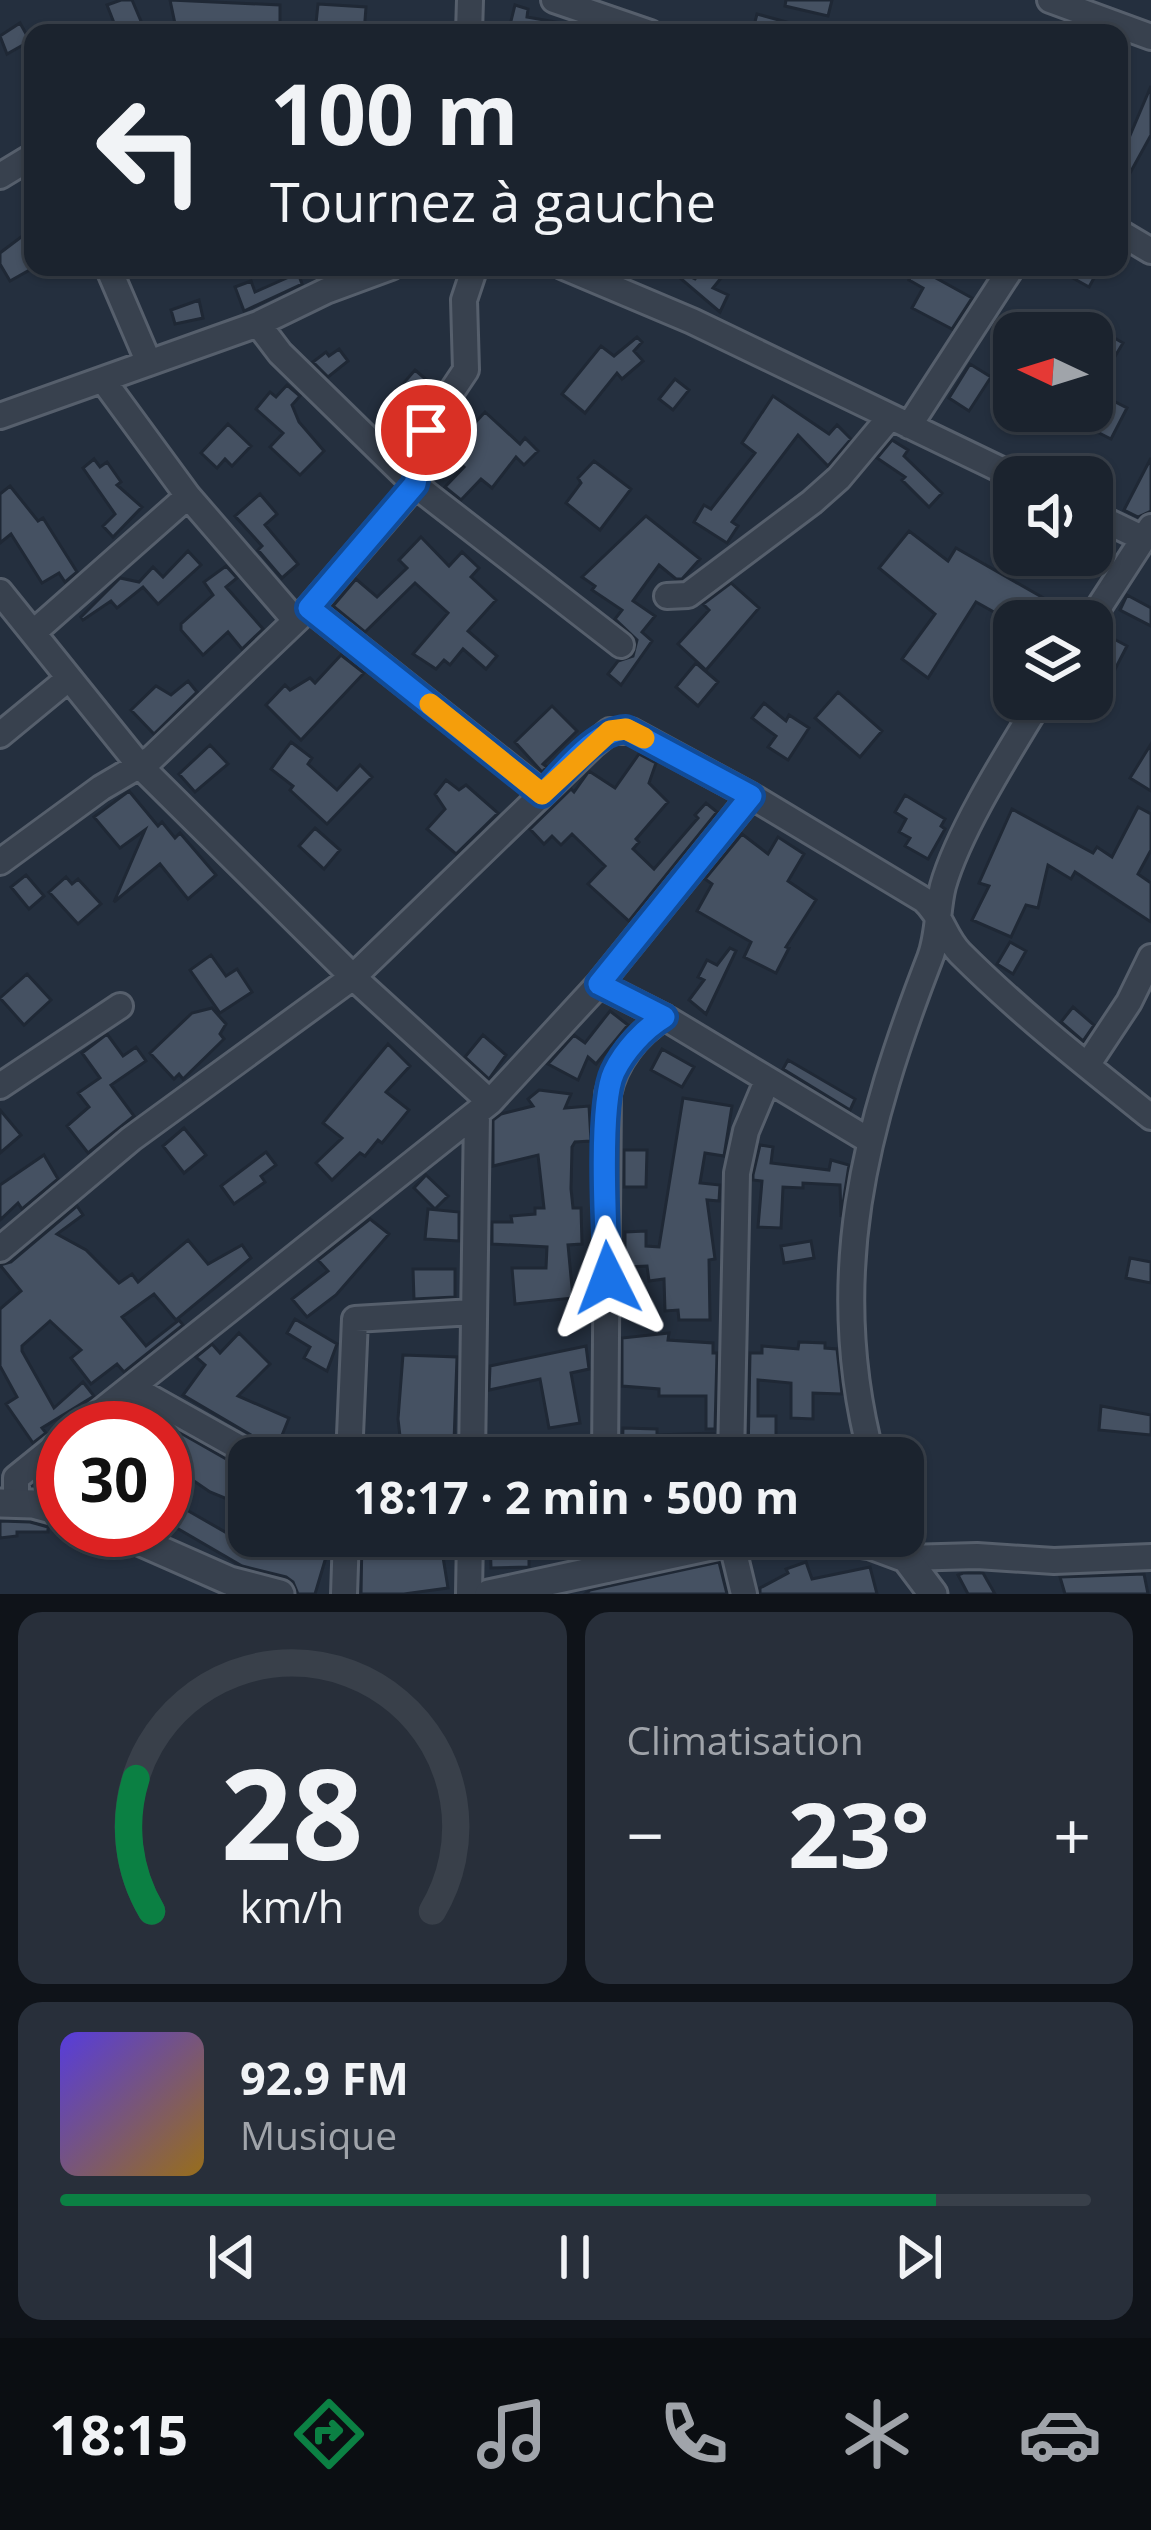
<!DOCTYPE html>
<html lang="fr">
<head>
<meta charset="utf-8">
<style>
  :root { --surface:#1b232e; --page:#282f3a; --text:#f1f3f6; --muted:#a0a4aa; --line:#39404a; --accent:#0b8043 }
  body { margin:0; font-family:"Open Sans",sans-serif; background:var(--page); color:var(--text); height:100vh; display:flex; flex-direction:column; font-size:45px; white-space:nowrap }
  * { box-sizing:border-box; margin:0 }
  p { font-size:39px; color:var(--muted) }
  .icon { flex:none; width:66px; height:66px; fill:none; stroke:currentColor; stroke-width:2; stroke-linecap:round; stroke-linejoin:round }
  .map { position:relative; height:1594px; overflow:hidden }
  .sheet { display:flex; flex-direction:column; gap:18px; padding:18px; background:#0f1319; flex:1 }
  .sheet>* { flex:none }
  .top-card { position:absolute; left:24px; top:24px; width:1104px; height:252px; border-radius:24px; box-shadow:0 3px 9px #0004,0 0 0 3px var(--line); background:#1b232e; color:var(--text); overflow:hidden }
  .needle { width:78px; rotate:274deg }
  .controls { position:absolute; left:993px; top:312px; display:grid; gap:24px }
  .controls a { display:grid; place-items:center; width:120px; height:120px; border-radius:24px; background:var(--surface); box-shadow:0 3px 9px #0004,0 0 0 3px var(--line); font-size:60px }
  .speed { position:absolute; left:36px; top:1401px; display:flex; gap:24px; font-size:60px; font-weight:700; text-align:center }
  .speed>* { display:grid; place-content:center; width:156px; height:156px; border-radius:50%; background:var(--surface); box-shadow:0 3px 9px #0004,0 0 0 3px var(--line); line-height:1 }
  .speed .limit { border:18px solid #d22; background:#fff; color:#111 }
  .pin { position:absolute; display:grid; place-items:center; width:102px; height:102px; color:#fff; margin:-51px; border:6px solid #fff; border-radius:50%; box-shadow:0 3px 12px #0007 }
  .me { position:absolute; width:132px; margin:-66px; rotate:357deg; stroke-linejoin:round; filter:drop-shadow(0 0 9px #0008) }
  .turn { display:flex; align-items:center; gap:42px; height:252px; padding:0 48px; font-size:54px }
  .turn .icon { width:156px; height:156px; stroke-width:2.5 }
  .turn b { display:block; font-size:84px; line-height:102px }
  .big { font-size:90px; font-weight:700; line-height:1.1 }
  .sheet .tile { flex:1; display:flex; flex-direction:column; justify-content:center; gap:18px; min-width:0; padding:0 42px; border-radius:24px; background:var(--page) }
  .sheet .dial { align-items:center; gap:0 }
  .dial svg { height:312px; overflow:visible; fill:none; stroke:var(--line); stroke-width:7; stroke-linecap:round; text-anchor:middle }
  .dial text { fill:var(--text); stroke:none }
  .song { display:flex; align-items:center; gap:36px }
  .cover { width:144px; height:144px; border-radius:18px; background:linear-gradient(135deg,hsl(250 70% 55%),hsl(40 70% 35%)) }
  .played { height:12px; border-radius:6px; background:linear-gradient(90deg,var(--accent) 85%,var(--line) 85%) }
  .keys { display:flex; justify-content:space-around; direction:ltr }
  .heat { display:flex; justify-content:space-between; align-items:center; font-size:66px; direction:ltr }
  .sheet .tiles { flex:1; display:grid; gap:18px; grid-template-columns:1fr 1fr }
  .tile:last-child { grid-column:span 2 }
  .trip { position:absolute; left:228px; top:1437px; width:696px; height:120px; border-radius:24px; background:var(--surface); box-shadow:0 3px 9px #0004,0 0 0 3px var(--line); font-weight:700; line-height:120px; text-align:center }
  .dock { display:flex; height:192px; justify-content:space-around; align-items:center; background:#0b0e12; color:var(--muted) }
  .dock .icon { width:84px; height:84px }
  .dock .current { color:var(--accent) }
  .dock b { font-size:54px; color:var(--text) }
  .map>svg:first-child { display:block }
  .building { fill:#455162; stroke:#1f2835; stroke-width:3 }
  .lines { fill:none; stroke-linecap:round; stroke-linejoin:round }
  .minor-casing { stroke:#565f6c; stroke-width:30 }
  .tertiary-casing { stroke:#565f6c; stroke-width:33 }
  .minor { stroke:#38414e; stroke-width:24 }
  .tertiary { stroke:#38414e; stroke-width:27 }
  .route-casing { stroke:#114b97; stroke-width:30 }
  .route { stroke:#1a73e8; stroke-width:21 }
  .slow { stroke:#f59e0b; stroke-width:21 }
</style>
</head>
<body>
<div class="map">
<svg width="1151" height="1594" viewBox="0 0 1151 1594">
  <rect width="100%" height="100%" fill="#242f3e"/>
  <path class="building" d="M 121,0 L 132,0 L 146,33 L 118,33 L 107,5 Z
    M 170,0 L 280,5 L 280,29 L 177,33 Z
    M 786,0 L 832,0 L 828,16 L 785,6 Z
    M 318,4 L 366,7 L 364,33 L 315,33 Z
    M 515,5 L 528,9 L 527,17 L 578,26 L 577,33 L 508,33 Z
    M 757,14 L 808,28 L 808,33 L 752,33 Z
    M 20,23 L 30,41 L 7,54 L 0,36 Z
    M 1151,86 L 1151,135 L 1119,193 L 1119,150 L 1123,152 Z
    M 33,228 L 33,268 L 10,281 L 0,264 L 0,253 Z
    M 705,267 L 730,267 L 713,288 L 728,295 L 720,312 L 680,278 L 683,273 L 695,279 Z
    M 916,267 L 972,298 L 952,329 L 912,308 L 923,288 L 909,280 Z
    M 1053,267 L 1100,267 L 1089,287 Z
    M 298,273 L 302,284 L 244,311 L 235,287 L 251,281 L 255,292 Z
    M 199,300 L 203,318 L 175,324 L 171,310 Z
    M 1092,325 L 1123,343 L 1108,368 L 1092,358 Z
    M 637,337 L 642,342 L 634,351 L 643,361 L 622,379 L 617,373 L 585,413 L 562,394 L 601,346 L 614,356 Z
    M 339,349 L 348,361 L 328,377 L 313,362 L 326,352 L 329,356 Z
    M 970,364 L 991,377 L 969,411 L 949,398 Z
    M 415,370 L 435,387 L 417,414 L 394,394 Z
    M 675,379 L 689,390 L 673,410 L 659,399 Z
    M 287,385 L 300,396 L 292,405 L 299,422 L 324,451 L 300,475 L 270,447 L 283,433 L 256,409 L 270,392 L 276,397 Z
    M 1092,390 L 1127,408 L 1111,439 L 1056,411 L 1092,411 Z
    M 773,396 L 829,434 L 837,425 L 851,439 L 828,466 L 798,435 L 732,522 L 738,526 L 727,543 L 694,522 L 704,505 L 711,509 L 755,453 L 742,443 Z
    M 485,412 L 520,444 L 525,438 L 538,451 L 524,465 L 516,457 L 492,488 L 481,479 L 461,500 L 445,487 L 464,467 L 448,452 Z
    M 228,424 L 251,446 L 232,466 L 225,459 L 217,468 L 201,453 Z
    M 892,440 L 908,450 L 904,456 L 942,493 L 929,507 L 902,480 L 905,477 L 877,458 Z
    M 1151,458 L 1151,511 L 1138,517 L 1124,510 Z
    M 94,459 L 100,467 L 107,462 L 121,482 L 117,485 L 142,507 L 113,537 L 103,526 L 115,514 L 83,468 Z
    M 594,461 L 631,489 L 600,530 L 566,503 L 581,483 L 578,478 Z
    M 10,486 L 38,521 L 43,518 L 77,572 L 65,582 L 59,573 L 42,583 L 11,534 L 0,543 L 0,494 Z
    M 260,494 L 277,514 L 265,525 L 298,564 L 282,578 L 258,550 L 262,546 L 235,516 Z
    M 646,516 L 700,559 L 682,579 L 676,579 L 659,565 L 633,601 L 655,616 L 642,632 L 652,641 L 621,685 L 608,674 L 618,661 L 633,656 L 637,640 L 615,619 L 622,610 L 592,590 L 595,586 L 582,577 Z
    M 909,531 L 948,561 L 956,548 L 1061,608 L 1054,621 L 1010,621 L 976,602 L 928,678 L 902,659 L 935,614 L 879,568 Z
    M 421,537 L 449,566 L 462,552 L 479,568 L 471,577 L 496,600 L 468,631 L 497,656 L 486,669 L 463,649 L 450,665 L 444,660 L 436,669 L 413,654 L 448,613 L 415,583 L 365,632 L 333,606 L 356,579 L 377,597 L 407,568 L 399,560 Z
    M 188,551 L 201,565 L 158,604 L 143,587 L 117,608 L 111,601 L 83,620 L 81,617 L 120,578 L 139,582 L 153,567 L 163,577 Z
    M 226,566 L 237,578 L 226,587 L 263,629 L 242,649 L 228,632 L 203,655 L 181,630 L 181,624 L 213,595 L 204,582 Z
    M 731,583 L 759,608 L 706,670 L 678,644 L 709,610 L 703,604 Z
    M 1127,595 L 1151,608 L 1151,626 L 1120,610 Z
    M 1101,632 L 1127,646 L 1110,679 L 1082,717 L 1057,702 L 1057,699 L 1092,699 L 1092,642 Z
    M 341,655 L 364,673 L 301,740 L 266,705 L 285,685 L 290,690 L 310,678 L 315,683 Z
    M 696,663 L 718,682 L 698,706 L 676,687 Z
    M 188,681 L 197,692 L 154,734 L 131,710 L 156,686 L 171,695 Z
    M 838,692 L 882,731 L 860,757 L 815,718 Z
    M 764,703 L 786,721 L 789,715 L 809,728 L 788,760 L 768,747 L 776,736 L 752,718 Z
    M 552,706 L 577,731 L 543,764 L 547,767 L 542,772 L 515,742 Z
    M 291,742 L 312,758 L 308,764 L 337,790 L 360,765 L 372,777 L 327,824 L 290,790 L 293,786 L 271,769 Z
    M 1151,744 L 1151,791 L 1130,778 Z
    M 210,745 L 228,764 L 195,792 L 179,774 Z
    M 639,754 L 656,763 L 649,783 L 668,802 L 636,839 L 639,842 L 633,849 L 654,869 L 698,818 L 695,815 L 706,803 L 717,812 L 629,921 L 588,884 L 605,866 L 572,834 L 561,845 L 552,836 L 544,844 L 530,829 L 571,789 L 574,792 L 589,771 L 615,788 Z
    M 446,780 L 459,790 L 466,785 L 498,813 L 456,854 L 427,829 L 445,809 L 435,794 Z
    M 129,791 L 158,826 L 162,822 L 175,838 L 180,833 L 216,875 L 188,899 L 160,864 L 114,902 L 145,830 L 120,848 L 94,817 Z
    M 905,795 L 945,819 L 941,826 L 945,829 L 928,859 L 905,846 L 910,838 L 899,832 L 906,819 L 895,812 Z
    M 1138,807 L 1151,814 L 1151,850 L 1138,874 L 1151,883 L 1151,922 L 1075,872 L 1071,879 L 1048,865 L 1038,908 L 1026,905 L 1011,937 L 972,920 L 989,886 L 979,883 L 1012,809 L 1093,853 L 1097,847 L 1112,857 Z
    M 315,828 L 340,850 L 324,869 L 299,846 Z
    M 742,834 L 768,854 L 778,837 L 804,854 L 788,881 L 816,900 L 786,947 L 789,948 L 776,973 L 744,957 L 751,942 L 697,911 L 712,884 L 705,879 Z
    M 26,875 L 44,896 L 29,909 L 11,887 Z
    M 66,877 L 72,884 L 78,879 L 101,904 L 78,924 L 49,892 Z
    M 1010,942 L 1026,951 L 1013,974 L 997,964 Z
    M 730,948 L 736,951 L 706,1014 L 689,1000 L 704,980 L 698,977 L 707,960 L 717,965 Z
    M 211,955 L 226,976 L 237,969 L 252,992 L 220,1013 L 190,970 Z
    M 27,974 L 51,1000 L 24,1025 L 0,998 Z
    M 1073,1007 L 1094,1025 L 1083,1041 L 1061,1022 Z
    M 212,1008 L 226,1024 L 220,1034 L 224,1039 L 183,1079 L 179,1074 L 174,1079 L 150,1053 L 192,1013 Z
    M 610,1011 L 628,1025 L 596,1064 L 588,1057 L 578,1080 L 548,1064 L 574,1035 L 585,1043 Z
    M 107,1034 L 123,1056 L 136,1047 L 146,1061 L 111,1085 L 134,1116 L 88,1153 L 67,1126 L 89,1107 L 78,1093 L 100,1078 L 82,1053 Z
    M 483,1035 L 506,1055 L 489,1079 L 465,1057 Z
    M 388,1044 L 410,1066 L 386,1092 L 409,1110 L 382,1143 L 378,1140 L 365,1156 L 360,1153 L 332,1180 L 316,1163 L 342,1138 L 323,1123 Z
    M 662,1049 L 694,1067 L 682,1087 L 651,1070 Z
    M 788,1060 L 855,1099 L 850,1110 L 783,1069 Z
    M 539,1090 L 571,1094 L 565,1108 L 589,1106 L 591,1141 L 575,1142 L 572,1147 L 571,1189 L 573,1208 L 581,1208 L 582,1244 L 568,1245 L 573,1298 L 515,1304 L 512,1268 L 546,1268 L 547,1247 L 492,1244 L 492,1222 L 512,1222 L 511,1216 L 535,1214 L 535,1208 L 544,1208 L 538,1155 L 493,1166 L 493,1120 L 501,1114 L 533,1106 L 528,1099 Z
    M 683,1098 L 732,1106 L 724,1156 L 705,1153 L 700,1183 L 720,1185 L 719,1201 L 707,1200 L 715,1259 L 709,1260 L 710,1320 L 679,1320 L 678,1310 L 665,1311 L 664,1279 L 649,1281 L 647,1266 L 625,1267 L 625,1232 L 646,1231 L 646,1246 L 659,1247 Z
    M 0,1110 L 21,1135 L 0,1153 Z
    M 184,1128 L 206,1155 L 184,1173 L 163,1146 Z
    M 760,1145 L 773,1147 L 771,1163 L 829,1170 L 831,1160 L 849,1165 L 841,1217 L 840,1185 L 803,1183 L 803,1188 L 783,1187 L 781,1228 L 758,1227 L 762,1181 L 753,1180 L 753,1175 Z
    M 624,1150 L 647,1150 L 646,1187 L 624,1187 Z
    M 266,1152 L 276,1165 L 261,1176 L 265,1182 L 234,1204 L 221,1186 Z
    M 44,1155 L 58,1179 L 22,1209 L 18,1203 L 0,1220 L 0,1185 Z
    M 426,1175 L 448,1196 L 435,1209 L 414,1188 Z
    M 77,1206 L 83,1215 L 57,1234 L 86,1250 L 119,1283 L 132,1274 L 138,1282 L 188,1240 L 208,1264 L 242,1245 L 251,1258 L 176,1320 L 154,1294 L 122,1317 L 146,1346 L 179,1320 L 183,1325 L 124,1372 L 117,1364 L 91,1384 L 71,1358 L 81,1350 L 50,1321 L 22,1346 L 22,1351 L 54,1408 L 83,1382 L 94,1396 L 42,1428 L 46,1433 L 33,1443 L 6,1404 L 17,1397 L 0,1366 L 0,1309 L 21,1291 L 0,1265 L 11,1262 Z
    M 428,1209 L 459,1212 L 459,1241 L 425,1239 Z
    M 370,1219 L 389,1234 L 336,1295 L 307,1317 L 292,1299 L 328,1271 L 318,1260 Z
    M 811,1241 L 814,1258 L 784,1263 L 781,1246 Z
    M 1130,1258 L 1151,1262 L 1151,1283 L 1126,1278 Z
    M 413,1269 L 455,1269 L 455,1297 L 414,1299 Z
    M 295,1319 L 337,1344 L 327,1371 L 304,1358 L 310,1347 L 287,1333 Z
    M 239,1333 L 270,1364 L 238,1396 L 289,1418 L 274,1455 L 266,1444 L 183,1395 L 205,1365 L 196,1357 L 212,1344 L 220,1353 Z
    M 669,1333 L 668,1340 L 713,1343 L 713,1353 L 717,1353 L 715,1429 L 706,1429 L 706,1396 L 659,1396 L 659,1389 L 622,1386 L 622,1338 Z
    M 799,1342 L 825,1343 L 825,1348 L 837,1349 L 842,1394 L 813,1393 L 813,1419 L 791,1418 L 791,1383 L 758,1380 L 758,1416 L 776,1416 L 776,1458 L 748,1458 L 750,1353 L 762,1353 L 762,1346 L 798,1349 Z
    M 586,1346 L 589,1369 L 571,1373 L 580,1423 L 549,1428 L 540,1379 L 489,1390 L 490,1366 Z
    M 403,1355 L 457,1357 L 454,1442 L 401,1445 L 398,1419 Z
    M 1101,1406 L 1151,1415 L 1151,1435 L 1099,1430 Z
    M 623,1428 L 657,1429 L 657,1435 L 714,1433 L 715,1458 L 622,1458 Z
    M 177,1431 L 249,1472 L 249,1508 L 210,1492 L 175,1468 L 165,1488 L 165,1449 Z
    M 185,1509 L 267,1556 L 280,1536 L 295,1536 L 329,1547 L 315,1594 L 298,1594 L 293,1582 L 286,1577 L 242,1566 L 175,1527 Z
    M 0,1521 L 30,1522 L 48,1527 L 48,1532 L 17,1532 L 17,1536 L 0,1538 Z
    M 362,1536 L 439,1536 L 439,1557 L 443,1557 L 448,1588 L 404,1594 L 361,1594 Z
    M 490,1536 L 529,1536 L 529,1567 L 491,1568 Z
    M 719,1562 L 727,1594 L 585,1594 L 590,1590 Z
    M 806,1562 L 812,1579 L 870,1567 L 877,1594 L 760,1594 L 760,1588 L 788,1573 L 786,1569 Z
    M 963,1573 L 983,1573 L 995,1594 L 968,1594 L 958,1575 Z
    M 1144,1574 L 1148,1594 L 1065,1594 L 1060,1577 Z"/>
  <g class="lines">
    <g class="minor-casing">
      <path id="minor" d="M 554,0 L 650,33
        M 1050,0 L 1151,37
        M 469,33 L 470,0
        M 0,176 L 33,156
        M 1119,232 L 1151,251
        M 108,267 L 149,363
        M 564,267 L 692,321 L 1016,477
        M 258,324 L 280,353 L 415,485 L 621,645
        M 103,380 L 188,496 L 295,620
        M 0,416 L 258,324 L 326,291 L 391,267
        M 909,426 L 1012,267
        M 1092,514 L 1144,539
        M 0,592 L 140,766 L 353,977 L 490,1102
        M 667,596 L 688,595 L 812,502 L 839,478 L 890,417
        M 309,608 L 542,793
        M 1090,621 L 1151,527
        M 34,632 L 188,496
        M 0,735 L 68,679
        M 0,862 L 101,788 L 152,758 L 309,608 L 415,485 L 426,430 L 466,370 L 464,300 L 475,267
        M 599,984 L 664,1017 L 870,1141
        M 1088,1064 L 1129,1002 L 1151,957
        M 0,1086 L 120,1006
        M 0,1249 L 131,1139 L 353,977 L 594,744 L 610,731 L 631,731 L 751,796 L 924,900 C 942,916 944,937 960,953 C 1019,1012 1086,1065 1151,1117
        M 133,1388 L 258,1458
        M 80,1428 L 490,1102 L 599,984 L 751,796
        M 349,1458 L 355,1319 L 473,1312
        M 472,1458 L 477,1113
        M 605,1458 L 608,1094 C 615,1062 636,1035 664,1017
        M 731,1458 L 737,1173 L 746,1131 L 767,1081
        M 872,1458 C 824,1278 865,1126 930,958 C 939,935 937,909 943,886 C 959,830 1010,750 1041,699
        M 16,1502 L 16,1478 L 63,1440
        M 605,1536 L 606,1570
        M 730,1536 L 744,1594
        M 899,1536 L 906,1558 L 977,1556 L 1054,1561 L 1151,1557
        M 344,1594 L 346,1536
        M 469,1594 L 470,1536"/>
    </g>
    <g class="tertiary-casing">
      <path id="tertiary" d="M 0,1503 L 33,1504 L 63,1512
        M 114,1530 L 230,1581 L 280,1594
        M 808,1536 L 871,1545 L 906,1558 L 933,1594
        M 489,1594 L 729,1542 L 773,1536"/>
    </g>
    <use href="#minor" class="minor"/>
    <use href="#tertiary" class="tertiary"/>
  </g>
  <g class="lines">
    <g class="route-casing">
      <path id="route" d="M 426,430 L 415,484 L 309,608 L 542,794 C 564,772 594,731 626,729 L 751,796 L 599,984 L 664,1017 C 644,1029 624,1051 614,1072 C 598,1105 606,1236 608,1278"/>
    </g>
    <use href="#route" class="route"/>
    <path class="slow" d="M 430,704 L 542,794 L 610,731 L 626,729 L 644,738"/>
  </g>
</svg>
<div class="controls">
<a><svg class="needle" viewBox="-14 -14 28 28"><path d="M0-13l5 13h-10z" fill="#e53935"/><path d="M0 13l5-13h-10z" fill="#a0a4aa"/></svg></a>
<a><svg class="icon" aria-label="sound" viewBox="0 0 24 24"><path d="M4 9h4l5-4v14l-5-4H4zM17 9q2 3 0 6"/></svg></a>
<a><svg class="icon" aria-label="layers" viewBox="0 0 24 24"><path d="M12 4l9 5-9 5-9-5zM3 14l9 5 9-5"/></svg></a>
</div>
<div class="speed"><div class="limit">30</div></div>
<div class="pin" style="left:426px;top:430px;background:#d93025"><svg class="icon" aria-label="arrive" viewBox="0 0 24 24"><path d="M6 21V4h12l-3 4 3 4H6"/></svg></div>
<svg class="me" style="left:608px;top:1278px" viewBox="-20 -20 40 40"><path d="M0-17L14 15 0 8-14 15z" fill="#1a73e8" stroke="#fff" stroke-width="4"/></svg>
<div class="trip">18:17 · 2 min · 500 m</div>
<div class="top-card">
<div class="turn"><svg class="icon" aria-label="left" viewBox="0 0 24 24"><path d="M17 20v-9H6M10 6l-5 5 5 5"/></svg><div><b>100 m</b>Tournez à gauche</div></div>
</div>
</div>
<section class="sheet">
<div class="tiles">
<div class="tile dial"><svg viewBox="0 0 100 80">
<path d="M14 69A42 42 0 1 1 86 69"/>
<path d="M14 69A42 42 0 0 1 10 35" stroke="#0b8043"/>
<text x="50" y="56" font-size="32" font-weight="700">28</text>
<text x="50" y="72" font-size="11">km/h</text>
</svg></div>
<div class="tile"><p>Climatisation</p>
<div class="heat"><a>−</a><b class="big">23°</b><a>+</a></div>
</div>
<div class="tile">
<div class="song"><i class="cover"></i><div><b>92.9 FM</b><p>Musique</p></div></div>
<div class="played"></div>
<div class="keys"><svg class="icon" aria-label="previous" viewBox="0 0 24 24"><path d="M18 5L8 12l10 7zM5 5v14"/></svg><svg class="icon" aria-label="pause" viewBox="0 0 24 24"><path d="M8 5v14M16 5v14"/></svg><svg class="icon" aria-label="next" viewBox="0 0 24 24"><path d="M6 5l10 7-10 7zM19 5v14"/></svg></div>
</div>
</div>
</section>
<nav class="dock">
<b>18:15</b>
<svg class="icon current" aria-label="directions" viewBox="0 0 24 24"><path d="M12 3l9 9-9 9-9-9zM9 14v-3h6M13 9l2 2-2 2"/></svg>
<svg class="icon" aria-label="music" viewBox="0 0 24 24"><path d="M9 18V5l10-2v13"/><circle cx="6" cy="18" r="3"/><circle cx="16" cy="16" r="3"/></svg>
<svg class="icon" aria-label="phone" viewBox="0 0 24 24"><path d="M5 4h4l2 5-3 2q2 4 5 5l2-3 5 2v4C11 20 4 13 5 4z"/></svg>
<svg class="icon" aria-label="climate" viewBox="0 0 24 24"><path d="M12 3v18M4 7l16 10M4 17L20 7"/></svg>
<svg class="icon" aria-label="car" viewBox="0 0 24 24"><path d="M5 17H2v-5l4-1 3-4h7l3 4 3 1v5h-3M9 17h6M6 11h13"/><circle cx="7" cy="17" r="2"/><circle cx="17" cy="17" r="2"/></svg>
</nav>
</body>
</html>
